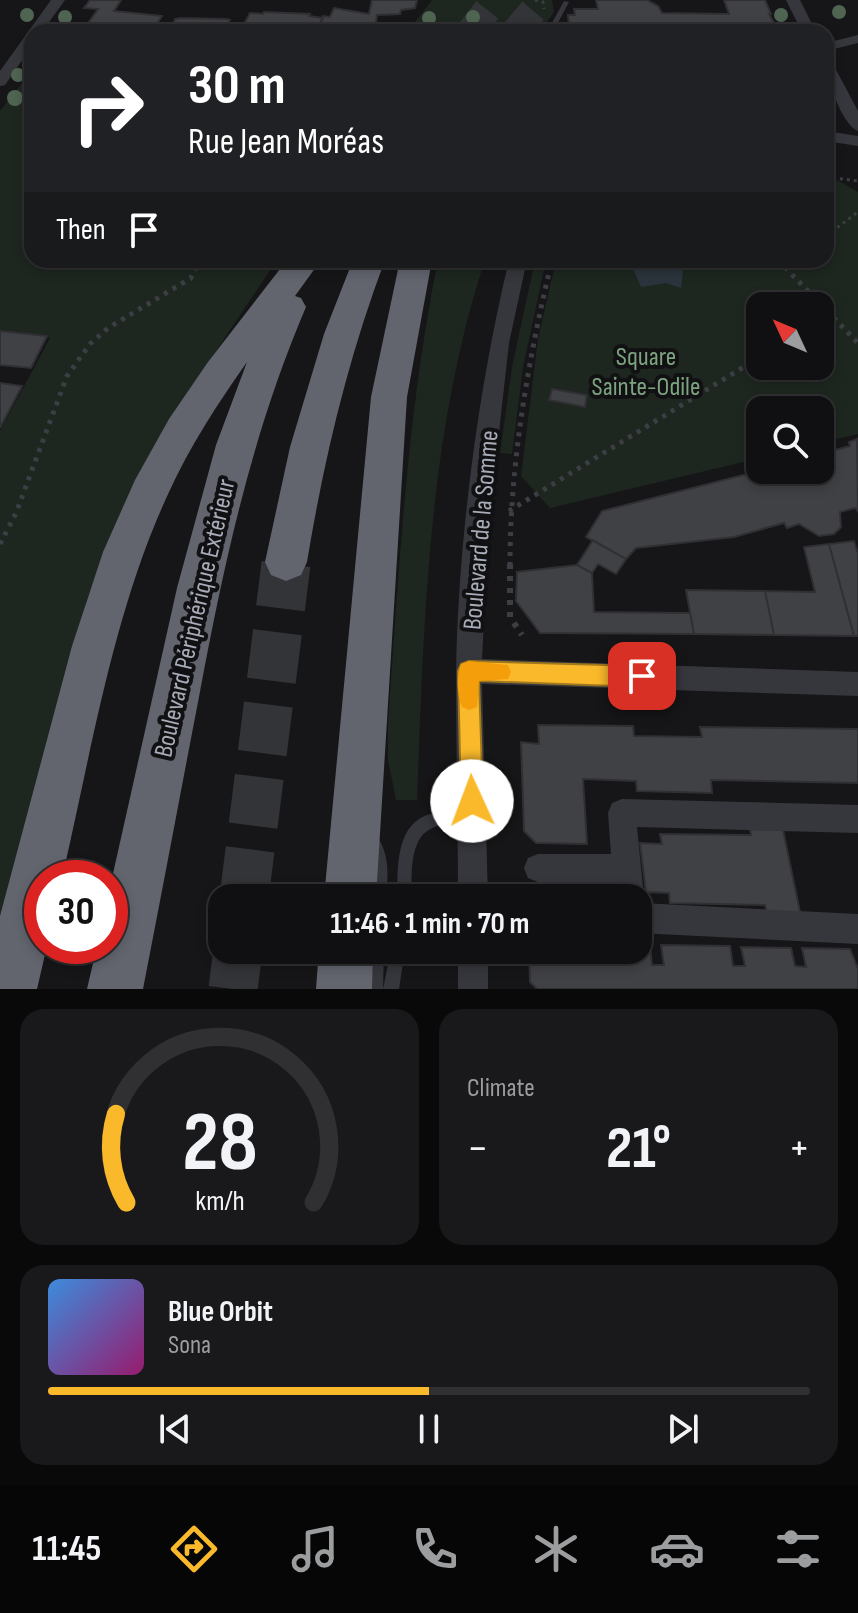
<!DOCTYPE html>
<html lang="en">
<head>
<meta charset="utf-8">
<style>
  :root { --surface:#101012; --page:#19191b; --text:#f1f3f6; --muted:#9c9d9f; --line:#303032; --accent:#fab92b }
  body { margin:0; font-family:"Sofia Sans Condensed",sans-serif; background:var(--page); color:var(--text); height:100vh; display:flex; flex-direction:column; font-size:30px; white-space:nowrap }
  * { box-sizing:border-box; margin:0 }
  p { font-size:26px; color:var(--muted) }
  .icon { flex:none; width:44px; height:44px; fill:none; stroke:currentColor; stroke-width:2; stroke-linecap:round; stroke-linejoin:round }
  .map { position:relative; height:989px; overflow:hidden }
  .side { display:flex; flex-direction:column; gap:20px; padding:20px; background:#09090a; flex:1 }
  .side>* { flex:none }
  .banner { position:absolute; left:24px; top:24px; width:810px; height:244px; border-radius:24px; box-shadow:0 4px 12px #0003,0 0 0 2px var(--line); background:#202124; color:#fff; overflow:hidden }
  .needle { width:52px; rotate:314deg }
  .fabs { position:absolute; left:746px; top:292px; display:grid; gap:16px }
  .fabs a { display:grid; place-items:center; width:88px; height:88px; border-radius:16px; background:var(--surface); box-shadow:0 4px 12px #0003,0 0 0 2px var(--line); font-size:40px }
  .speed { position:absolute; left:24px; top:860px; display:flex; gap:16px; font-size:40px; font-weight:700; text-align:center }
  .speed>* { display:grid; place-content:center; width:104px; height:104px; border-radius:50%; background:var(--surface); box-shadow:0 4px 12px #0003,0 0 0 2px var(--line); line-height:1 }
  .speed .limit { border:12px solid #d22; background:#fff; color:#111 }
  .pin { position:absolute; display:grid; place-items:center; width:68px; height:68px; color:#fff; margin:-34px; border-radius:16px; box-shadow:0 4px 12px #0006 }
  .me { position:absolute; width:88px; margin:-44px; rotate:358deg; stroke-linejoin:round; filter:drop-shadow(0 0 6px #0008) }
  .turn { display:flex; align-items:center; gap:28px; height:168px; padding:0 32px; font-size:36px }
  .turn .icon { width:104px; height:104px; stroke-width:2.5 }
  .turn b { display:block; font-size:56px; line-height:68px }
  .then { display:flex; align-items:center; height:76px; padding:0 32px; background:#0003; gap:16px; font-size:30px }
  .big { font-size:60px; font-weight:700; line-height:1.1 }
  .side .widget { flex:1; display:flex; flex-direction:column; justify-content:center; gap:12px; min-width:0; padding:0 28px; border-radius:24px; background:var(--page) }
  .side .dial { align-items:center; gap:0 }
  .dial svg { height:208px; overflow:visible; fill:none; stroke:var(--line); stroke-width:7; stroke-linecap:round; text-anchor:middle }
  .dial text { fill:var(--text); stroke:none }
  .song { display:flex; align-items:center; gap:24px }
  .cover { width:96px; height:96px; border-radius:12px; background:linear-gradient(135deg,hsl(210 70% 55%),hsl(320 70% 35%)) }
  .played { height:8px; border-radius:4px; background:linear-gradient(90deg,var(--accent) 50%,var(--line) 50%) }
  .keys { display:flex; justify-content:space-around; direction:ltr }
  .heat { display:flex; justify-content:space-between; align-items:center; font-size:44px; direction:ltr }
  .side .tiles { flex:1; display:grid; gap:20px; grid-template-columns:1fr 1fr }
  .widget:last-child { grid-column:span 2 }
  .trip { position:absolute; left:208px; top:884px; width:444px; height:80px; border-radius:24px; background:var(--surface); box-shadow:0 4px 12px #0003,0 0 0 2px var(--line); font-weight:700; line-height:80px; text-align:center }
  .tabs { display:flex; height:128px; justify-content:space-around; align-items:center; background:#060607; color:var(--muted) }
  .tabs .icon { width:56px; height:56px }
  .tabs .current { color:var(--accent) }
  .tabs b { font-size:36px; color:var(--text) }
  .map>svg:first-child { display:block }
  .green { fill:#1d261f; fill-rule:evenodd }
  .water { fill:#2b343c }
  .building { fill:#404145; stroke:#303034; stroke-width:2 }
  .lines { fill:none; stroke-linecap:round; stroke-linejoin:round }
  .highway-tunnel-far2 { stroke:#333438; stroke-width:28; stroke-dasharray:28 14; stroke-linecap:butt }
  .highway-tunnel-far1 { stroke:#333438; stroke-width:37; stroke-dasharray:37 18; stroke-linecap:butt }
  .highway-tunnel { stroke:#333438; stroke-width:49; stroke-dasharray:49 24; stroke-linecap:butt }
  .path-far2 { stroke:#3c3e44; stroke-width:3; stroke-dasharray:3 4; stroke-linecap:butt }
  .path-far1 { stroke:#3c3e44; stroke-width:5; stroke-dasharray:4 6; stroke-linecap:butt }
  .path { stroke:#3c3e44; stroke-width:6; stroke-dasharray:5 7; stroke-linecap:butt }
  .lane { fill:#36373d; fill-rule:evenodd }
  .street { fill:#36373d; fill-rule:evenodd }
  .highway { fill:#62656e; fill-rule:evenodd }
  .tree { fill:#4f6451 }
  .route { fill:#fab92b; stroke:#a2781c; stroke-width:2 }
  .slow { fill:#f59e0b }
  .labels { text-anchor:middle; stroke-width:8; stroke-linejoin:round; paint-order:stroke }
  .park-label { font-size:26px; fill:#7da480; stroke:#111113 }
  .street-label { font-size:26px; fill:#a7acb8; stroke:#111113 }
</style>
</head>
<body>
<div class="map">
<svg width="858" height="989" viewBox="0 0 858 989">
  <rect width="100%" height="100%" fill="#161618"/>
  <path class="green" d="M 432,0 L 552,0 L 554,12 L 540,32 L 407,32 Z
    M 32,70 L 32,260 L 277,260 L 206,366 L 120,515 L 87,599 L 0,938 L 0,431 L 50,338 L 0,331 L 0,111 Z
    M 826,179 L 837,180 L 858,192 L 858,434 L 820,443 L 820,410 L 760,410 L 760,458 L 550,508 L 521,476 L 538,339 L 556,260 L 826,260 ZM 760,306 L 820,306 L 820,366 L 760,366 Z
    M 438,260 L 485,260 C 428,434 424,619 417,800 L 396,800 L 388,760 L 388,723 C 399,568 407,413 438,260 Z
    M 535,260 L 546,260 L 523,368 L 512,454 L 500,453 L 512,367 Z"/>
  <path class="water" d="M 629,260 L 679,260 L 683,272 L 681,288 L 666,283 L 641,287 Z"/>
  <path class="building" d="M 90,0 L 121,0 L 114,11 L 162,16 L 151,32 L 84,29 L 98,9 L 84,8 Z
    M 372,0 L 417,0 L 415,8 L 401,10 L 400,14 L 377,15 L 375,30 L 379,32 L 318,29 L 323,16 L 330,17 L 334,8 L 369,14 Z
    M 596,0 L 647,0 L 658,6 L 662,13 L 729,14 L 724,0 L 765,0 L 771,14 L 769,14 L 779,32 L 647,32 L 642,25 L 569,25 L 568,15 L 575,15 L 574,9 L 598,9 Z
    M 264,12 L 310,14 L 309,16 L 323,18 L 316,32 L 260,32 L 263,27 L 250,26 L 246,32 L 170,32 L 175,19 L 180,18 L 227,19 L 230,20 L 228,23 L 243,26 L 250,13 L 263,14 Z
    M 565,26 L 638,26 L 642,32 L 562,32 Z
    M 0,331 L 47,336 L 31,368 L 0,365 Z
    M 0,383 L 22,386 L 0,428 Z
    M 552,389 L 587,395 L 585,407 L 549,400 Z
    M 857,439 L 858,511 L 855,508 L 840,512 L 841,527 L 834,534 L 819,536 L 799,524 L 787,528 L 784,523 L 734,537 L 636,548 L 626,559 L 586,537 L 602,511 L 763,470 L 820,470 L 820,454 L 850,446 L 849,442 Z
    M 593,540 L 626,559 L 616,574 L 598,564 L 592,573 L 577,565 Z
    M 854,541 L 858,554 L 858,636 L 854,636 L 829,544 Z
    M 829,544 L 854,636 L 774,635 L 765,591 L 815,592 L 804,547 Z
    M 577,565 L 592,573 L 594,612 L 690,613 L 694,634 L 540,633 L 516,601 L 517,572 Z
    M 686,590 L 765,591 L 774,635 L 694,634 Z
    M 538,725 L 633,726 L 634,736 L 702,737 L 700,727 L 858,729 L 858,783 L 711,780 L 712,793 L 637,791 L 636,781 L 583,779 L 587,844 L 536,843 L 524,831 L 521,742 L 539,744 Z
    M 750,829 L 783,830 L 800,912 L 767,913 L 765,905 L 670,903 L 669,893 L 646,892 L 640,843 L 662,844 L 660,834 L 751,835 Z
    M 540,883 L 620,885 L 621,898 L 527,898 Z
    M 638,945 L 650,945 L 652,965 L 664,965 L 661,945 L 730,946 L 733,966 L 745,966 L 741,947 L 791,948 L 795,966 L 806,967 L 802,948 L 850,949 L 858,969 L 858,989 L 537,989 L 530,982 L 529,950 L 587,950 L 588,962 L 608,962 L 607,950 L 638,950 Z"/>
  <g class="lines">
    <path class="highway-tunnel-far2" d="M 470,32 L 495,0
      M 515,32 L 542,0"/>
    <path class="highway-tunnel-far1" d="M 286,566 L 286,562"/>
    <path class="highway-tunnel" d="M 244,898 L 286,564
      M 233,989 L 238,950"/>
    <path class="path-far2" d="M 535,0 L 543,2 L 544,9
      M 826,177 L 858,181
      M 826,236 L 858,212"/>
    <path class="path-far1" d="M 778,260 L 858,343
      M 820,319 L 827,314
      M 509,511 L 760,357
      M 0,544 L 16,513 L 67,376 L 90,344 L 108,328 L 191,278 L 200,260
      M 510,566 C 510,463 528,360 552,260"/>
    <path class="path" d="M 510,564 L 510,617 L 522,635"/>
    <path class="lane" d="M 564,1 L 569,2 L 553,32 L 547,32 Z
      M 467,799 L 472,801 L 474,806 C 462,828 429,818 418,842 C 410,858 412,880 411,898 L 397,898 C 398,873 395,835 419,819 C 429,813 439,812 450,808 C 456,806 461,802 467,799 Z
      M 372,834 L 377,836 C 390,856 388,875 386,898 L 372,898 L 373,861 L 365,841 L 367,836 Z
      M 370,950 L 384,950 L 383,989 L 367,989 Z
      M 391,950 L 405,950 L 399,989 L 383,989 Z"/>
    <path class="street" d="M 51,0 L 65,0 L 42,32 L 32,32 L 32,46 L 5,85 L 0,86 L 0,71 Z
      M 786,0 L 800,0 L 816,32 L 802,32 Z
      M 858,35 L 858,43 L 826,51 L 826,43 Z
      M 826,60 L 833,64 L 858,111 L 858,131 C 841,124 826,77 826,60 Z
      M 826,131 L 858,136 L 858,146 L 826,141 Z
      M 509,260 L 527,260 L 509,343 L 489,522 L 482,659 L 858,672 L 858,696 L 482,684 L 488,898 L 458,898 C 458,823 456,749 456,674 C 458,541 478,389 509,260 Z
      M 622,799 L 858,805 L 858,833 L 637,827 L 644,898 L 641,903 L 858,914 L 858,944 L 638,933 L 638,898 L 614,898 L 613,882 L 538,882 L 528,878 L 524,868 L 528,858 L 538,854 L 611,854 L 608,813 L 612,803 Z
      M 458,950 L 488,950 L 488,989 L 458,989 Z"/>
    <path class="highway" d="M 287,260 L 321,260 L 295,296 L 301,298 L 306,307 C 252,433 224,563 199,697 C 180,795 162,892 143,989 L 87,989 L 97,946 L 110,946 L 110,887 L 177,588 L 216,445 L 247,362 C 218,403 190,446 169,492 C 113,612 92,749 62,878 L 42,878 L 42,946 L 47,946 L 37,989 L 0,989 L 0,916 L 72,646 L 103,552 L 135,480 L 169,419 L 208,362 Z
      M 353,260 L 385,260 C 348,358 324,459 307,562 L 301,575 L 286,581 L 271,575 L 265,562 L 290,447 L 324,334 Z
      M 400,260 L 432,260 L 407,397 L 376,898 L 324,898 L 371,397 Z
      M 319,950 L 373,950 L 372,989 L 316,989 Z"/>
  </g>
  <g class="tree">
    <circle cx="839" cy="12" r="7"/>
    <circle cx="27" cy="15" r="7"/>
    <circle cx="781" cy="15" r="7"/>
    <circle cx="65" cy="17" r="7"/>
    <circle cx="473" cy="17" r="7"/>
    <circle cx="429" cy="18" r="7"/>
    <circle cx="18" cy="75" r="7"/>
    <circle cx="15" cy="98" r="8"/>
  </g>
  <path class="route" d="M 469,661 L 642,666 L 649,669 L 652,676 L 649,684 L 642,687 L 479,681 L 483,801 L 480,809 L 472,813 L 464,809 L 461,801 L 458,671 L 461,664 Z"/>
  <path class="slow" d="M 469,661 L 508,665 L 511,672 L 508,679 L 479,681 L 477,707 L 469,710 L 462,707 C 457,695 456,676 461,664 Z"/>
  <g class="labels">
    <g class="park-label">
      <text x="646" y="365">Square<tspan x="646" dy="30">Sainte-Odile</tspan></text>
    </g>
    <g class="street-label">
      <text transform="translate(480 530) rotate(-85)" y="9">Boulevard de la Somme</text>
      <text transform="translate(194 618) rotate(-77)" y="9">Boulevard Périphérique Extérieur</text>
    </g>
  </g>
</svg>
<div class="fabs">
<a><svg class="needle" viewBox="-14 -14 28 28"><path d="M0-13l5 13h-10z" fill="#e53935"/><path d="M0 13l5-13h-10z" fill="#9c9d9f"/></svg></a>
<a><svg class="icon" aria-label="search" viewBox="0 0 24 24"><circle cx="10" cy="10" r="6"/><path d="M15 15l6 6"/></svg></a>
</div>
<div class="speed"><div class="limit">30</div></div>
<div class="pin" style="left:642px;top:676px;background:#d93025"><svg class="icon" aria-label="arrive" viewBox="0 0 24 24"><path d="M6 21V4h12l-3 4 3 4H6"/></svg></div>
<svg class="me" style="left:472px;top:801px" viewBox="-20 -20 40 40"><circle r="19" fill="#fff"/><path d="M0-13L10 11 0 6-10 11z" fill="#fab92b"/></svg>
<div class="trip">11:46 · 1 min · 70 m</div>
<div class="banner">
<div class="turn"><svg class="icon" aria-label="right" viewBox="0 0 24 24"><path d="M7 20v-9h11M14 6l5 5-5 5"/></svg><div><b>30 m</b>Rue Jean Moréas</div></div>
<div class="then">Then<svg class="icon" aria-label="arrive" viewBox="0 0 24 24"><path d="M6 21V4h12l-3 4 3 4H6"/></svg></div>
</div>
</div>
<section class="side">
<div class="tiles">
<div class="widget dial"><svg viewBox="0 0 100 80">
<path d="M14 69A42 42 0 1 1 86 69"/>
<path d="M14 69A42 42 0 0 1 10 35" stroke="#fab92b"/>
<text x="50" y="56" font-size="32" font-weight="700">28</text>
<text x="50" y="72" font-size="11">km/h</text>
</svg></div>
<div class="widget"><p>Climate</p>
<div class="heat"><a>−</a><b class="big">21°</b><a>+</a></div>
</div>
<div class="widget">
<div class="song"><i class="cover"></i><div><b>Blue Orbit</b><p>Sona</p></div></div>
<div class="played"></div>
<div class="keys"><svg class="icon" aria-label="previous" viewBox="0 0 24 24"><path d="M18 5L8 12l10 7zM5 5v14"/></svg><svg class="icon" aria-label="pause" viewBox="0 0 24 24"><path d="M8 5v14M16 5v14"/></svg><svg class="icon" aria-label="next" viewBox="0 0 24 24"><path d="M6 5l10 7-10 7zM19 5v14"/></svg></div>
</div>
</div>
</section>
<nav class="tabs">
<b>11:45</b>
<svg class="icon current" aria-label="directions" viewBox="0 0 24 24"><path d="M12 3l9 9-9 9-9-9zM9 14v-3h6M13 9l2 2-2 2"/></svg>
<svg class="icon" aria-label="music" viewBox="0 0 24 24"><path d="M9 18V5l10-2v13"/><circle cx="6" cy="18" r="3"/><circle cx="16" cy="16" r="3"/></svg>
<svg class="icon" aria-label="phone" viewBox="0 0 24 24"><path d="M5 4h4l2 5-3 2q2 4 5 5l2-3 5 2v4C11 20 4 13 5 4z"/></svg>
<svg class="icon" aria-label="climate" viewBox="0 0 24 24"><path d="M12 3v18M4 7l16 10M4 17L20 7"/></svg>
<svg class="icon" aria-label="car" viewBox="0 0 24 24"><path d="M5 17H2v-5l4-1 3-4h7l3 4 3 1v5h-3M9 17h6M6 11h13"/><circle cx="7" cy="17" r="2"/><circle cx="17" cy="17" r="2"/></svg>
<svg class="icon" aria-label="filters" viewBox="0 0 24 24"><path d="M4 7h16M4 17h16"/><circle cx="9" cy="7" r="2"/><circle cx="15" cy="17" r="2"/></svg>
</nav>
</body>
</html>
